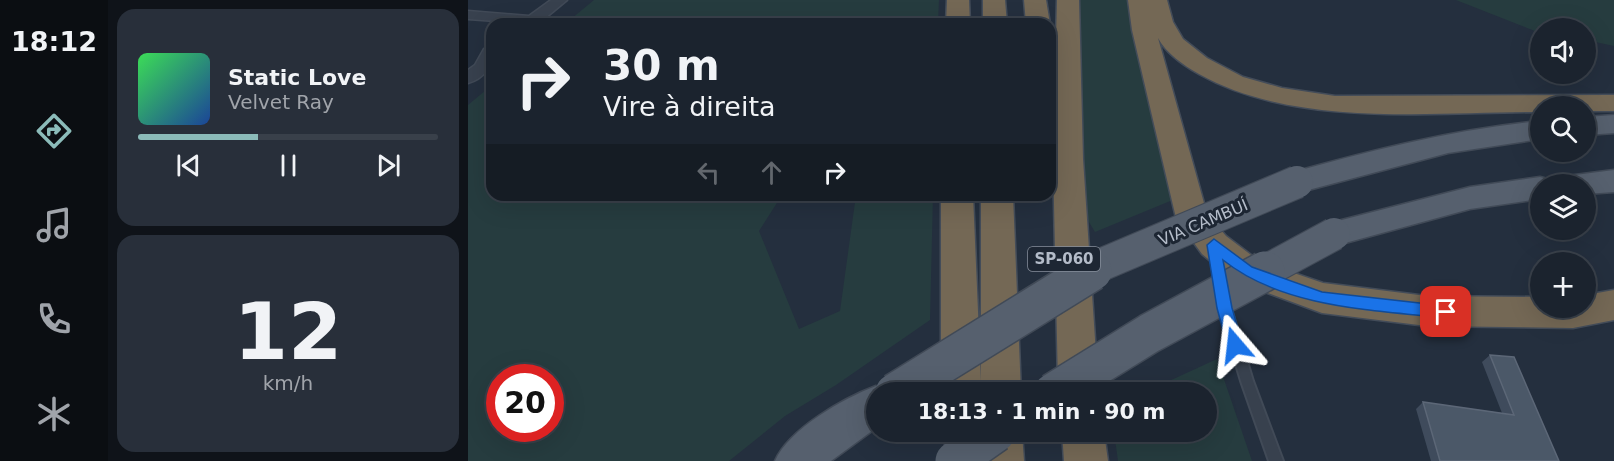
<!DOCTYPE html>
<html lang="pt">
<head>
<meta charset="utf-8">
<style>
  :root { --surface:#1b232e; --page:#282f3a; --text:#f1f3f6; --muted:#a0a4aa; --line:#39404a; --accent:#8bbbb9 }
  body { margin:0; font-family:"DejaVu Sans",sans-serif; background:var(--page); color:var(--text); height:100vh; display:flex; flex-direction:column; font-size:22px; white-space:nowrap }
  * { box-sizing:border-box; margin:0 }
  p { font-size:20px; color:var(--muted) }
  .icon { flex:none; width:33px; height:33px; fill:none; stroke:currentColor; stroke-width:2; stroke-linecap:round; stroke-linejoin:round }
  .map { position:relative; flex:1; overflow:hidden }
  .drawer { display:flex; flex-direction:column; gap:9px; padding:9px; background:#0f1319; width:360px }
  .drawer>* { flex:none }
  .banner { position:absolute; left:18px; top:18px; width:570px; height:183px; border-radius:18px; box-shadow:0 6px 24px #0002,0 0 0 2px var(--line); background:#1b232e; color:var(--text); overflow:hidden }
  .tools { position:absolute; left:1062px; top:18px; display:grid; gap:12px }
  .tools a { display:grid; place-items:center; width:66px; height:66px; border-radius:50%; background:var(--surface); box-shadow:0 6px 24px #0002,0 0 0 2px var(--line); font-size:30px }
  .speed { position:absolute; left:18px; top:364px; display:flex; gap:12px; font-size:30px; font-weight:700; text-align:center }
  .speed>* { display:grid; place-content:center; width:78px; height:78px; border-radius:50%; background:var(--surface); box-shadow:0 6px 24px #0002,0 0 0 2px var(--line); line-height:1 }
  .speed .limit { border:9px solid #d22; background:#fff; color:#111 }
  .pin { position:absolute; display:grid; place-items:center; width:51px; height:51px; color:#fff; margin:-26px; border-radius:12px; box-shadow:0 3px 9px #0006 }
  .me { position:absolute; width:66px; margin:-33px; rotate:343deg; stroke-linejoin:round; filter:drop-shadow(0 0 4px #0008) }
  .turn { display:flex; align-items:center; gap:21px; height:126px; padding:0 18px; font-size:27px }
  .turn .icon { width:78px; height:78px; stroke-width:2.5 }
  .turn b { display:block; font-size:42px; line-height:51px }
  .lanes { display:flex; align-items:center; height:57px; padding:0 18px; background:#0003; justify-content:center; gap:30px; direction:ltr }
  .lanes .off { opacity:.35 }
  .drawer .card { flex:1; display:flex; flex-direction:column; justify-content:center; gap:9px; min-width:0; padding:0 21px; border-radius:18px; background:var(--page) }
  .drawer .dial { align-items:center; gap:0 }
  .dial b { font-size:78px; line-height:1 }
  .song { display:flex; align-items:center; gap:18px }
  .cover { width:72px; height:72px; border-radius:9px; background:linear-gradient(135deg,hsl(130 70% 55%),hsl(220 70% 35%)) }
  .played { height:6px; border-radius:3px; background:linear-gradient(90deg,var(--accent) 40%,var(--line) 40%) }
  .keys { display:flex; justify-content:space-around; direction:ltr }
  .trip { position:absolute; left:398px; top:382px; width:351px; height:60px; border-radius:30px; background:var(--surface); box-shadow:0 6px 24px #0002,0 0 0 2px var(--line); font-weight:700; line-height:60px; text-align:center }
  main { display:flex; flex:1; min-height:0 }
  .tab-bar { display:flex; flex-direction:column; width:108px; justify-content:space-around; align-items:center; background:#0b0e12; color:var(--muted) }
  .tab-bar .icon { width:42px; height:42px }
  .tab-bar .on { color:var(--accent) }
  .tab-bar b { font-size:27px; color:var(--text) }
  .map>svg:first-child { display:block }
  .green { fill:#263c3f; fill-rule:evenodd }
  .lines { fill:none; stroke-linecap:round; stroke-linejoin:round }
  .lane-casing { stroke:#414a57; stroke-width:4 }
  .street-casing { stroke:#414a57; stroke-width:3 }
  .primary-casing { stroke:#414a57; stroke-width:3 }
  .highway-casing { stroke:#434c59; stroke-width:3 }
  .lane { fill:#38414e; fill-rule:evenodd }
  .street { fill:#38414e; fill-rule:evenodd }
  .primary { fill:#56606e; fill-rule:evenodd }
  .highway { fill:#746855; fill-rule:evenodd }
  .primary-bridge-far1-casing { stroke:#414a57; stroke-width:34; stroke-linecap:butt }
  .primary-bridge-casing { stroke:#414a57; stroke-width:42; stroke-linecap:butt }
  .primary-bridge-far1 { stroke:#56606e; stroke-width:32 }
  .primary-bridge { stroke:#56606e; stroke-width:39 }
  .wall { fill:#3f4b5c }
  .building { fill:#4b5868; stroke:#5c6777; stroke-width:1.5 }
  .route { fill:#1a73e8; stroke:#114b97; stroke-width:1.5 }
  .labels { text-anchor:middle; stroke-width:6; stroke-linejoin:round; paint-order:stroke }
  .shield { fill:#1d2633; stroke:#878f9c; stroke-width:1.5 }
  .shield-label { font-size:15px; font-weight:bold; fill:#b4bcc9 }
  .street-label { font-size:16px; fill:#b4bcc9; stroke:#1d2633 }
</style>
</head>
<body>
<main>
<nav class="tab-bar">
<b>18:12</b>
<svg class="icon on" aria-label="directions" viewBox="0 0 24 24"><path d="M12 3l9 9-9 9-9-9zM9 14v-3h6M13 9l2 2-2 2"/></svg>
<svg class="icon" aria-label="music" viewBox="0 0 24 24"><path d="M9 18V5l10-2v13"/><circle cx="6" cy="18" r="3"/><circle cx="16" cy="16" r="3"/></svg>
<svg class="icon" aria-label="phone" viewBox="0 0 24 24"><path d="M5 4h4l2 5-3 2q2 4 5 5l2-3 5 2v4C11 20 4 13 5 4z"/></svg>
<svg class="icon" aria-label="climate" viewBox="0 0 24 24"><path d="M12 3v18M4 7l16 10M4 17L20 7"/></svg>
</nav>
<section class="drawer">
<div class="card">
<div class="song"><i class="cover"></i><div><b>Static Love</b><p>Velvet Ray</p></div></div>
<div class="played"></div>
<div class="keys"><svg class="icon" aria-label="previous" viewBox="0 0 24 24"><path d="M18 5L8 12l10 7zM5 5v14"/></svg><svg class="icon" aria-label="pause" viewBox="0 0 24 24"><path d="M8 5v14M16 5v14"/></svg><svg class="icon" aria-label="next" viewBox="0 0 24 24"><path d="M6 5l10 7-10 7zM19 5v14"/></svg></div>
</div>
<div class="card dial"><b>12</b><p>km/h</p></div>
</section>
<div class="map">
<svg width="1146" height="461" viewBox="0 0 1146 461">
  <rect width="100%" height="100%" fill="#242f3e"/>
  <path class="green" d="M 126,0 L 471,0 L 470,24 L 97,24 Z
    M 608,0 L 668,0 L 712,197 L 627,232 L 618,217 Z
    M 988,0 L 1146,0 L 1146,46 L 1118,40 L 1118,28 L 1067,31 Z
    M 24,85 L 24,195 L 314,195 L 291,231 L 331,329 L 372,311 L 388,195 L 465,195 L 462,320 L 368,385 L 317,416 L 261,461 L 0,461 L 0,105 ZM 32,378 L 82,378 L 82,429 L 32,429 Z
    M 749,359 L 784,461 L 650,461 L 646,432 L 738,432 L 738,393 L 675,393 Z"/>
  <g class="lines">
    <g class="lane-casing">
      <path id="lane" d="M 755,297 L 759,299 L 761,302 L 785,381 L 815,461 L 801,461 L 773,381 L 749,302 L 751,299 Z"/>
    </g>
    <g class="street-casing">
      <path id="street" d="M 83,0 L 99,0 L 70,24 L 0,19 L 0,11 L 61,16 Z
        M 24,48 C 24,65 18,78 0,83 L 0,70 L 7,65 L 16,49 Z"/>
    </g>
    <g class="primary-casing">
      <path id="primary" d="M 1146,115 L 1146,133 L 1118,135 L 1118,117 Z
        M 1072,121 L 1072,139 L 980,153 L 829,193 L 818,190 L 814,182 L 818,174 C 901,151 986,129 1072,121 Z
        M 1146,170 L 1146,192 L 1118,194 L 1118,184 L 1095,184 L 1099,176 Z
        M 1072,177 L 1083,180 L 1085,184 L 1072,184 L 1072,199 L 1002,209 L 866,246 L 854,243 L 849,234 L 854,225 L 866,222 L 1002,187 Z
        M 408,386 L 423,393 L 408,393 L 408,428 L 363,461 L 307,461 C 321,429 376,398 408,386 Z"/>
    </g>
    <g class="highway-casing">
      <path id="highway" d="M 479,0 L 501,0 L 502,24 L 478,24 Z
        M 515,0 L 537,0 L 539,24 L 515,24 Z
        M 556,0 L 578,0 L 582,24 L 558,24 Z
        M 589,0 L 611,0 L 615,159 L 630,384 L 626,393 L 594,393 L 590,384 L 585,159 Z
        M 660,0 L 699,0 L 705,22 L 715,39 L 739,58 L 775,77 L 814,88 L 867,96 L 1146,95 L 1146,111 L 1118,111 L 1118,106 L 1072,106 L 1072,112 C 965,112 827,128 731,74 C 715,65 698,53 690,38 L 739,214 L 758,236 L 791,261 L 855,283 L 959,296 L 1072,297 L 1072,308 L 1118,308 L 1118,295 L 1146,290 L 1146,320 L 1105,328 L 959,326 L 854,313 L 767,281 L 734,254 L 708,218 L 664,30 Z
        M 473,195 L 505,195 L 513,381 L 513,195 L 545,195 L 553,393 L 473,393 Z
        M 512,432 L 554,432 L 556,461 L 512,461 Z
        M 594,432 L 636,432 L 640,461 L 596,461 Z"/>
    </g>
    <use href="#lane" class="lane"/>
    <use href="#street" class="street"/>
    <use href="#primary" class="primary"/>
    <use href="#highway" class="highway"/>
    <g class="primary-bridge-far1-casing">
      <path id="primary-bridge-far1" d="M 621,273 L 635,264 L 829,182
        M 794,273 L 866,234"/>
    </g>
    <g class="primary-bridge-casing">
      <path id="primary-bridge" d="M 427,393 L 624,271
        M 585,393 L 682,333 L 797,271
        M 487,461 L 528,432"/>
    </g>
    <use href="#primary-bridge-far1" class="primary-bridge-far1"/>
    <use href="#primary-bridge" class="primary-bridge"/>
  </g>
  <path class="wall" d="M 1022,355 L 1091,461 L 963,461 L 948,409 L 955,402 L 1034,413 L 1014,362 Z"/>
  <path class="building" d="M 1022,355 L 1046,357 L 1091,461 L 972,461 L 955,402 L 1046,415 Z"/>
  <path class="route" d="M 746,239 L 784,267 L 854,292 L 978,306 L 986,312 L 978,318 C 905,310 815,308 755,260 L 764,308 L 775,345 L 773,349 L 762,349 L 759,345 L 749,308 L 739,245 Z"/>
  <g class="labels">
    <rect class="shield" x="560" y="247" width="72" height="24" rx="4.5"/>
    <g class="shield-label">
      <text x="596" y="264">SP-060</text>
    </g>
    <g class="street-label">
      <text transform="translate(735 222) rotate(-23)" y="6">VIA CAMBUÍ</text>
    </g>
  </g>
</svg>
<div class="tools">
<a><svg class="icon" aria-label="sound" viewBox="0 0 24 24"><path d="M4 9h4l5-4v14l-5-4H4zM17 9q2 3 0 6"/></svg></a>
<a><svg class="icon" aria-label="search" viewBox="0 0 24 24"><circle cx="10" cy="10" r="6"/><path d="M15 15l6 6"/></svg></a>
<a><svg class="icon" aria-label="layers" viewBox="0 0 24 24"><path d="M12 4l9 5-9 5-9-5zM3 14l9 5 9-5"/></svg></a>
<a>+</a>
</div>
<div class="speed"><div class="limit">20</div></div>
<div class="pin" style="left:978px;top:312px;background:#d93025"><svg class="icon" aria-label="arrive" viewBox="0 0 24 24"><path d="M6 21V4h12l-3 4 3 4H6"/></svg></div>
<svg class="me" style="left:767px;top:345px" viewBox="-20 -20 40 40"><path d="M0-17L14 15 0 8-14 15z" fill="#1a73e8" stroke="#fff" stroke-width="4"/></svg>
<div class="trip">18:13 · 1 min · 90 m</div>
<div class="banner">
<div class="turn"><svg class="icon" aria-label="right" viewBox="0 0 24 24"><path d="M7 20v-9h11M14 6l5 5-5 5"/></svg><div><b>30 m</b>Vire à direita</div></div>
<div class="lanes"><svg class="icon off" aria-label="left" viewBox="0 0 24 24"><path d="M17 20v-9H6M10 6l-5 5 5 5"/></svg><svg class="icon off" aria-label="ahead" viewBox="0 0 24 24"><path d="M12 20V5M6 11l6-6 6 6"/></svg><svg class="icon" aria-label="right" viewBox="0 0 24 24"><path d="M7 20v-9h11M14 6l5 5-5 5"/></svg></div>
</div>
</div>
</main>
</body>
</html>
